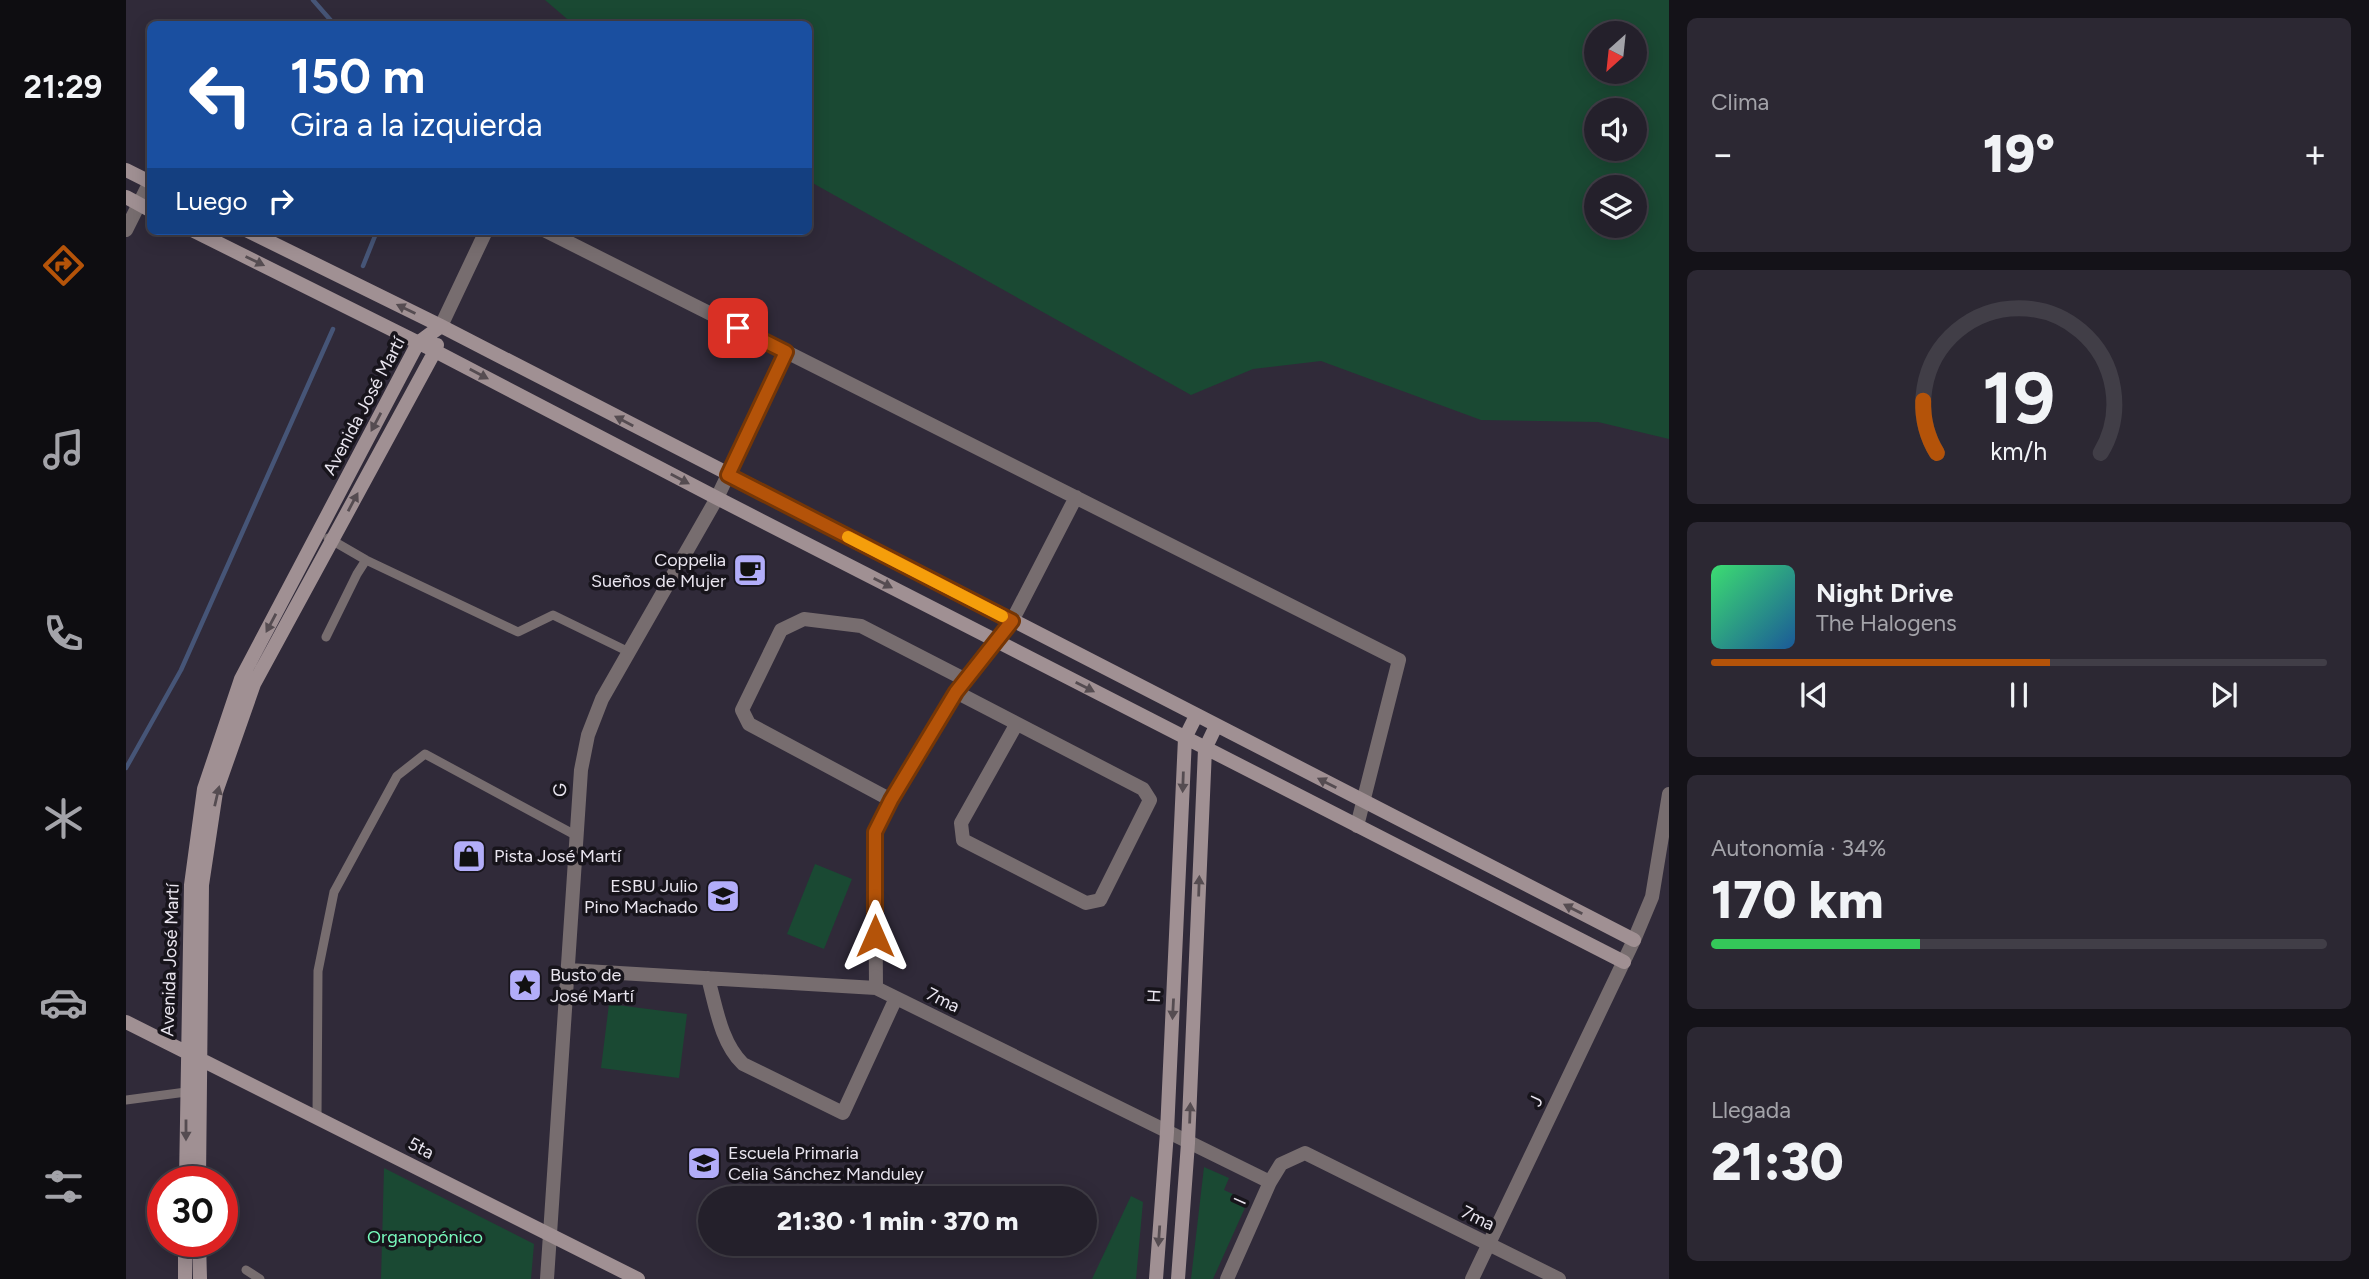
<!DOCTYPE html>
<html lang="es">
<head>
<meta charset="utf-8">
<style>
  :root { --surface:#24202b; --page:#2c2833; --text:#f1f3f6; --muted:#a3a3a9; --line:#413e47; --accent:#b45309 }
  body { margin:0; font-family:Figtree,sans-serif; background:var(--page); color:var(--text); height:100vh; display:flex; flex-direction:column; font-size:26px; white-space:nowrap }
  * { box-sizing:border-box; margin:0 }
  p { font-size:23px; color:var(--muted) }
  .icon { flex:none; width:38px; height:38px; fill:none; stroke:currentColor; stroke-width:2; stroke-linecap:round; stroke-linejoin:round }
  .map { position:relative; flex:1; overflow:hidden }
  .sheet { display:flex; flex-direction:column; gap:18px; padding:18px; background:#141218; width:700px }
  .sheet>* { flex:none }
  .hud { position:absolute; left:21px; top:21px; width:665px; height:214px; border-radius:10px; box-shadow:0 4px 18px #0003,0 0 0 2px var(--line); background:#1a4fa0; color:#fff; overflow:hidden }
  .needle { width:46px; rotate:207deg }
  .tools { position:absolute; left:1458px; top:21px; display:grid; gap:14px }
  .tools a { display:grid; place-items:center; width:63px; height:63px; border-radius:50%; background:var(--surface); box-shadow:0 4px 18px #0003,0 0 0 2px var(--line); font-size:35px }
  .speed { position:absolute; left:21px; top:1166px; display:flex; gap:14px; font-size:35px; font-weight:700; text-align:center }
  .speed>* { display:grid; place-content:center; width:91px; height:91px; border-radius:50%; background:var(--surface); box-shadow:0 4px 18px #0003,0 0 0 2px var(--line); line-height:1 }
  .speed .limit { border:10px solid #d22; background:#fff; color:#111 }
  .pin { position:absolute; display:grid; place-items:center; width:60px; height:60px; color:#fff; margin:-30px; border-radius:14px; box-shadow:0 4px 10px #0006 }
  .me { position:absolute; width:77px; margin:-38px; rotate:0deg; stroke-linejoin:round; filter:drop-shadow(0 0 5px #0008) }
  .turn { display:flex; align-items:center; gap:24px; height:147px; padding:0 28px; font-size:32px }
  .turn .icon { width:91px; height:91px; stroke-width:2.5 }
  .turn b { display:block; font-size:49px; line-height:60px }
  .then { display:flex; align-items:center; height:66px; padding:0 28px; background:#0003; gap:14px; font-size:26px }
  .big { font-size:52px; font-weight:800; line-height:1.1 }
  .sheet .card { flex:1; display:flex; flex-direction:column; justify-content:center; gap:10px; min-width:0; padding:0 24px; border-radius:10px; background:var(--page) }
  .sheet .dial { align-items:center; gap:0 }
  .dial svg { height:182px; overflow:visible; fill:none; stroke:var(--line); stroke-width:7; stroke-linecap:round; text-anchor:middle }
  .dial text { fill:var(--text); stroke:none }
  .song { display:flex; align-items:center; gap:21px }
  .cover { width:84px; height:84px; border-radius:10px; background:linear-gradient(135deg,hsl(140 70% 55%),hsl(210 70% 35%)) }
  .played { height:7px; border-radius:4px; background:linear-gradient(90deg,var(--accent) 55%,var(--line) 55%) }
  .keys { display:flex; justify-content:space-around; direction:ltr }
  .heat { display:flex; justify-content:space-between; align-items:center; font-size:38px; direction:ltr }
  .charge { height:10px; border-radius:5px; background:linear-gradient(90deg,#34c759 34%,var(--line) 0) }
  .trip { position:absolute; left:572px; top:1186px; width:399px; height:70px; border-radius:35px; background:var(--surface); box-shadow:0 4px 18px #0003,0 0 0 2px var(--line); font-weight:800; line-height:70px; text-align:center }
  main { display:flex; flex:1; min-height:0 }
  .dock { display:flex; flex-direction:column; width:126px; justify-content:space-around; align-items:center; background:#0e0d11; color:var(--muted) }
  .dock .icon { width:49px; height:49px }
  .dock .current { color:var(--accent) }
  .dock b { font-size:32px; color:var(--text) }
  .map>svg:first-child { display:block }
  .green { fill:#1a4933; fill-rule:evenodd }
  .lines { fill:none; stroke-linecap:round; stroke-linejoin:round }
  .stream { stroke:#465577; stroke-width:4.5 }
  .lane { stroke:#776d6f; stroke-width:9 }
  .street { stroke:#776d6f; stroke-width:14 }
  .secondary { stroke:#a09093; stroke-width:14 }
  .oneway { fill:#554c51 }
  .route-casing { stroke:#753606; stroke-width:18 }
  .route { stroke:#b45309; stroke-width:12 }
  .slow { stroke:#f59e0b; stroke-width:12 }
  .labels { text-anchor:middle; stroke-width:7; stroke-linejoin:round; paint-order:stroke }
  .street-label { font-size:18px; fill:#e9e5ef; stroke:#17141b }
  .poi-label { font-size:18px; fill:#e9e5ef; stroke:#17141b; text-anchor:start }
  .park-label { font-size:18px; fill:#78fbbd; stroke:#17141b }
</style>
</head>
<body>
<main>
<nav class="dock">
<b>21:29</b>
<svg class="icon current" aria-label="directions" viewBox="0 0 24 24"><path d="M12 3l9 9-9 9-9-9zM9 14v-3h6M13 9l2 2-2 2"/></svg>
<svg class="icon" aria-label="music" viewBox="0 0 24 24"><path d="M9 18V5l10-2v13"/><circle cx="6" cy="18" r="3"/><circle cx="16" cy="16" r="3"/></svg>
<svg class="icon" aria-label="phone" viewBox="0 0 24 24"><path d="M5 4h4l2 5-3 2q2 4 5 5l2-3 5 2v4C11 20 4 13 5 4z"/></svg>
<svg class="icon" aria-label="climate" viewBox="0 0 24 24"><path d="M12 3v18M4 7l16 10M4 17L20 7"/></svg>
<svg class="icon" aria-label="car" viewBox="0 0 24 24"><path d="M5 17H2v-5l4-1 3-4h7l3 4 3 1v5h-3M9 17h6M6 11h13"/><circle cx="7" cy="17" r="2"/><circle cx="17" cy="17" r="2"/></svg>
<svg class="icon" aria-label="filters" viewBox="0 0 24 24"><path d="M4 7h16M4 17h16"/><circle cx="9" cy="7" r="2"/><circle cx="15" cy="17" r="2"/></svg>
</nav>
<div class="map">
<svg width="1543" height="1279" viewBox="0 0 1543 1279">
  <rect width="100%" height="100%" fill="#302a39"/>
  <path class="green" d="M 419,0 L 1543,0 L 1543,439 L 1472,422 L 1355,420 L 1195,361 L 1127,369 L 1065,395 L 683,181 L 682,24 L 447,24 ZM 1470,33 L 1508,33 L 1508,72 L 1470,72 ZM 1470,110 L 1508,110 L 1508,149 L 1470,149 ZM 1470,187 L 1508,187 L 1508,226 L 1470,226 Z
    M 689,864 L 726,879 L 698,949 L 661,934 Z
    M 483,1004 L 561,1014 L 553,1078 L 475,1068 Z
    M 1078,1167 L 1103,1178 L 1098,1190 L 1122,1201 L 1087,1279 L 1065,1279 Z
    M 258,1168 L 408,1244 L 405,1279 L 255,1279 Z
    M 1005,1196 L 1017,1202 L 1010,1279 L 966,1279 Z"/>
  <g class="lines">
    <path class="stream" d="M 187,0 L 208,24
      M 237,266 L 251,231
      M 0,768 L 55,670 L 207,329"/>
    <path class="lane" d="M 202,538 L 240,560
      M 200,637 L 231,574 L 240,560 L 392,632 L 427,615 L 503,652
      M 0,1100 L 60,1092
      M 191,1118 L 192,971 L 208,892 L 271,776 L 299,754 L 451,836
      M 120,1270 L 134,1279"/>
    <path class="street" d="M 0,230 L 24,182
      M 420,231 L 1273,660 L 1231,826
      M 315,326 L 360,231
      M 830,692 L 1017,789 L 1024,800 L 974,900 L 960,903 L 837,840 L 835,823 L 890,725
      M 765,800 L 623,724 L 616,710 L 655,630 L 678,619 L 735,626 L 840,680
      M 442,970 L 750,988 L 1144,1182
      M 582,978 C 590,1007 595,1043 617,1064 L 717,1113 L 770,998
      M 750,988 L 749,832 L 765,800 L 830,692 L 886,621 L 950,497
      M 421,1279 L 455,770 L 462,735 L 476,699 L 591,498 L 660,352
      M 1101,1279 L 1144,1182 L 1155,1164 L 1179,1153 L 1433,1279
      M 1346,1279 L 1508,940 L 1526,897 L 1543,794"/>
    <path class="secondary" d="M 0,170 L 24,182
      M 0,197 L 24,210
      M 68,231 L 309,351 L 591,498 L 1498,962
      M 122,231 L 315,326 L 1508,940
      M 0,1022 L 512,1279
      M 60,1181 L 65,885 L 78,789 L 115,679 L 292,343 L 315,326
      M 73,1181 L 76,885 L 90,792 L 128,684 L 309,351 L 311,345
      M 73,1241 L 74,1279
      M 59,1279 L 59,1241
      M 1030,1279 L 1041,1132 L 1059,738 L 1070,716
      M 1052,1279 L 1062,1143 L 1079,749 L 1090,726"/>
  </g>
  <defs><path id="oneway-solid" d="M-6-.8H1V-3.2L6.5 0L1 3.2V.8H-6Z" transform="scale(1.75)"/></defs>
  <g class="oneway">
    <use href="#oneway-solid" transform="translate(129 261) rotate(26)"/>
    <use href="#oneway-solid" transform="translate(280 309) rotate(-154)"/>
    <use href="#oneway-solid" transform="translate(353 374) rotate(28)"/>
    <use href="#oneway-solid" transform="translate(498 421) rotate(-152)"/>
    <use href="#oneway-solid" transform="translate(250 422) rotate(118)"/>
    <use href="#oneway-solid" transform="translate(554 479) rotate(28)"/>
    <use href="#oneway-solid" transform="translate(227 502) rotate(-62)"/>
    <use href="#oneway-solid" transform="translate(757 583) rotate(27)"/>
    <use href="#oneway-solid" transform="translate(145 623) rotate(118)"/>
    <use href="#oneway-solid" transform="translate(959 687) rotate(27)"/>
    <use href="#oneway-solid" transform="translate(1057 782) rotate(92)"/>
    <use href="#oneway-solid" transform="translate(1201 783) rotate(-153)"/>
    <use href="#oneway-solid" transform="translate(91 796) rotate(-77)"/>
    <use href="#oneway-solid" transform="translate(1073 886) rotate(-88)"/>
    <use href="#oneway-solid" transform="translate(1447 909) rotate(-153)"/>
    <use href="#oneway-solid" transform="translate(1047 1009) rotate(93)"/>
    <use href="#oneway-solid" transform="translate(1064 1113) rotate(-88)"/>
    <use href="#oneway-solid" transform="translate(60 1130) rotate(90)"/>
    <use href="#oneway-solid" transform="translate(1033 1236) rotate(94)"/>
  </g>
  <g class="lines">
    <g class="route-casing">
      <path id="route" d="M 612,328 L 660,352 L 602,475 L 886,621 L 830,692 L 765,800 L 749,832 L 749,936"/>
    </g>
    <use href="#route" class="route"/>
    <path class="slow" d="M 722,537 L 876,616"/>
  </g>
  <defs>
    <g id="cafe-square" transform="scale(1.75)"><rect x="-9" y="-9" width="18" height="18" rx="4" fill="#b2adf9" stroke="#17141b"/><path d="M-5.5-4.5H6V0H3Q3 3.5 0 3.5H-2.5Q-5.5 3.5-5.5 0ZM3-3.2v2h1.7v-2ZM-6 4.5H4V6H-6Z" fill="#111"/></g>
    <g id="shop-square" transform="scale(1.75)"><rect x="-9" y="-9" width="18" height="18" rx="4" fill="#b2adf9" stroke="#17141b"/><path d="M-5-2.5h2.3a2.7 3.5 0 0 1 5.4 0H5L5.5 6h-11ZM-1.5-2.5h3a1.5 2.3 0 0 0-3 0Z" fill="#111"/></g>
    <g id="school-square" transform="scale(1.75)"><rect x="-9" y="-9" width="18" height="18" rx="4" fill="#b2adf9" stroke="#17141b"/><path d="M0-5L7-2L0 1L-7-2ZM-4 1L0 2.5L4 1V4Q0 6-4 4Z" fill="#111"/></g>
    <g id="sight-square" transform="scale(1.75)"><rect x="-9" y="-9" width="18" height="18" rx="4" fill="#b2adf9" stroke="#17141b"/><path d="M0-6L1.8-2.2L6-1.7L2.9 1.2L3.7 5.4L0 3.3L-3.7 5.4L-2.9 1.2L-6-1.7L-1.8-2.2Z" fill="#111"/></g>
  </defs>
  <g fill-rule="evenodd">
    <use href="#cafe-square" x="624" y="570"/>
    <use href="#shop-square" x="343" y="856"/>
    <use href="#school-square" x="597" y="896"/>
    <use href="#sight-square" x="399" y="985"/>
    <use href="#school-square" x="578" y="1163"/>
  </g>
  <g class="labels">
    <g class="street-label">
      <text transform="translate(238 406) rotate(-62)" y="6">Avenida José Martí</text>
      <text transform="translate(434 790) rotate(-86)" y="6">G</text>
      <text transform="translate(44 960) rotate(-88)" y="6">Avenida José Martí</text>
      <text transform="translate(1028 996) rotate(-87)" y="6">H</text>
      <text transform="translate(817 1000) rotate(26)" y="6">7ma</text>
      <text transform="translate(1410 1101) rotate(-65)" y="6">J</text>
      <text transform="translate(295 1148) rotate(27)" y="6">5ta</text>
      <text transform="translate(1114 1201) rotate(-66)" y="6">I</text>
      <text transform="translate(1352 1218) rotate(26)" y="6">7ma</text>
    </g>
    <g class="poi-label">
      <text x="600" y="566" text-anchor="end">Coppelia<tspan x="600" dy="21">Sueños de Mujer</tspan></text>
      <text x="368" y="862">Pista José Martí</text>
      <text x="572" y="892" text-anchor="end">ESBU Julio<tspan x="572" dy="21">Pino Machado</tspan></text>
      <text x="424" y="981">Busto de<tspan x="424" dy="21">José Martí</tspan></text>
      <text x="602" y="1159">Escuela Primaria<tspan x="602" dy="21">Celia Sánchez Manduley</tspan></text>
    </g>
    <g class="park-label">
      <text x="299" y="1243">Organopónico</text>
    </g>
  </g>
</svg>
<div class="tools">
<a><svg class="needle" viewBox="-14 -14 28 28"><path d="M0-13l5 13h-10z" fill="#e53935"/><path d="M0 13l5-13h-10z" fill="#a3a3a9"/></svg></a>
<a><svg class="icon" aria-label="sound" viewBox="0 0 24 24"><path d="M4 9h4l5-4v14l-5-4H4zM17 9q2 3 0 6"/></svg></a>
<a><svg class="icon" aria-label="layers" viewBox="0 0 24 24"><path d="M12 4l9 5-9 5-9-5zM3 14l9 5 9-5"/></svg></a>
</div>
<div class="speed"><div class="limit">30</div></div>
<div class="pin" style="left:612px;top:328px;background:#d93025"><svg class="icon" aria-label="arrive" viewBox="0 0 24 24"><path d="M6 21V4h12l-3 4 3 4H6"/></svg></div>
<svg class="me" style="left:749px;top:936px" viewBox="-20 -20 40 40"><path d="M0-17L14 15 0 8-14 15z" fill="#b45309" stroke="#fff" stroke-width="4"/></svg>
<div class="trip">21:30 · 1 min · 370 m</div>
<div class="hud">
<div class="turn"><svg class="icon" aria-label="left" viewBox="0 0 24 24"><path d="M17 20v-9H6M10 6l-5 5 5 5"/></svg><div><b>150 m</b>Gira a la izquierda</div></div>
<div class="then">Luego<svg class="icon" aria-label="right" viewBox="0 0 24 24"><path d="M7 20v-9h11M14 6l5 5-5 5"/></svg></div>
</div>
</div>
<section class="sheet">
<div class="card"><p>Clima</p>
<div class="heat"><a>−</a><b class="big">19°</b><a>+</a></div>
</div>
<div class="card dial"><svg viewBox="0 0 100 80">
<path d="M14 69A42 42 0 1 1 86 69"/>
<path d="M14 69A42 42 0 0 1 8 46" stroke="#b45309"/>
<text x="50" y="56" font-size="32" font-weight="700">19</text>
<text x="50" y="72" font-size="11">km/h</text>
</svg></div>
<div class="card">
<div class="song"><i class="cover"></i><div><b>Night Drive</b><p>The Halogens</p></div></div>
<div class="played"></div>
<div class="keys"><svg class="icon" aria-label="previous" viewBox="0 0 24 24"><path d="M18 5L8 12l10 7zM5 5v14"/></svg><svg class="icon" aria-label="pause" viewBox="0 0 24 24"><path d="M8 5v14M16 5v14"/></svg><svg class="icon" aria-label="next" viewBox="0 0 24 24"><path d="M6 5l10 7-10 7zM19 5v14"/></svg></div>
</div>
<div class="card"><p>Autonomía · 34%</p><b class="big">170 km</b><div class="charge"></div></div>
<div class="card"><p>Llegada</p><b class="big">21:30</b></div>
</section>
</main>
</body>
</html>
